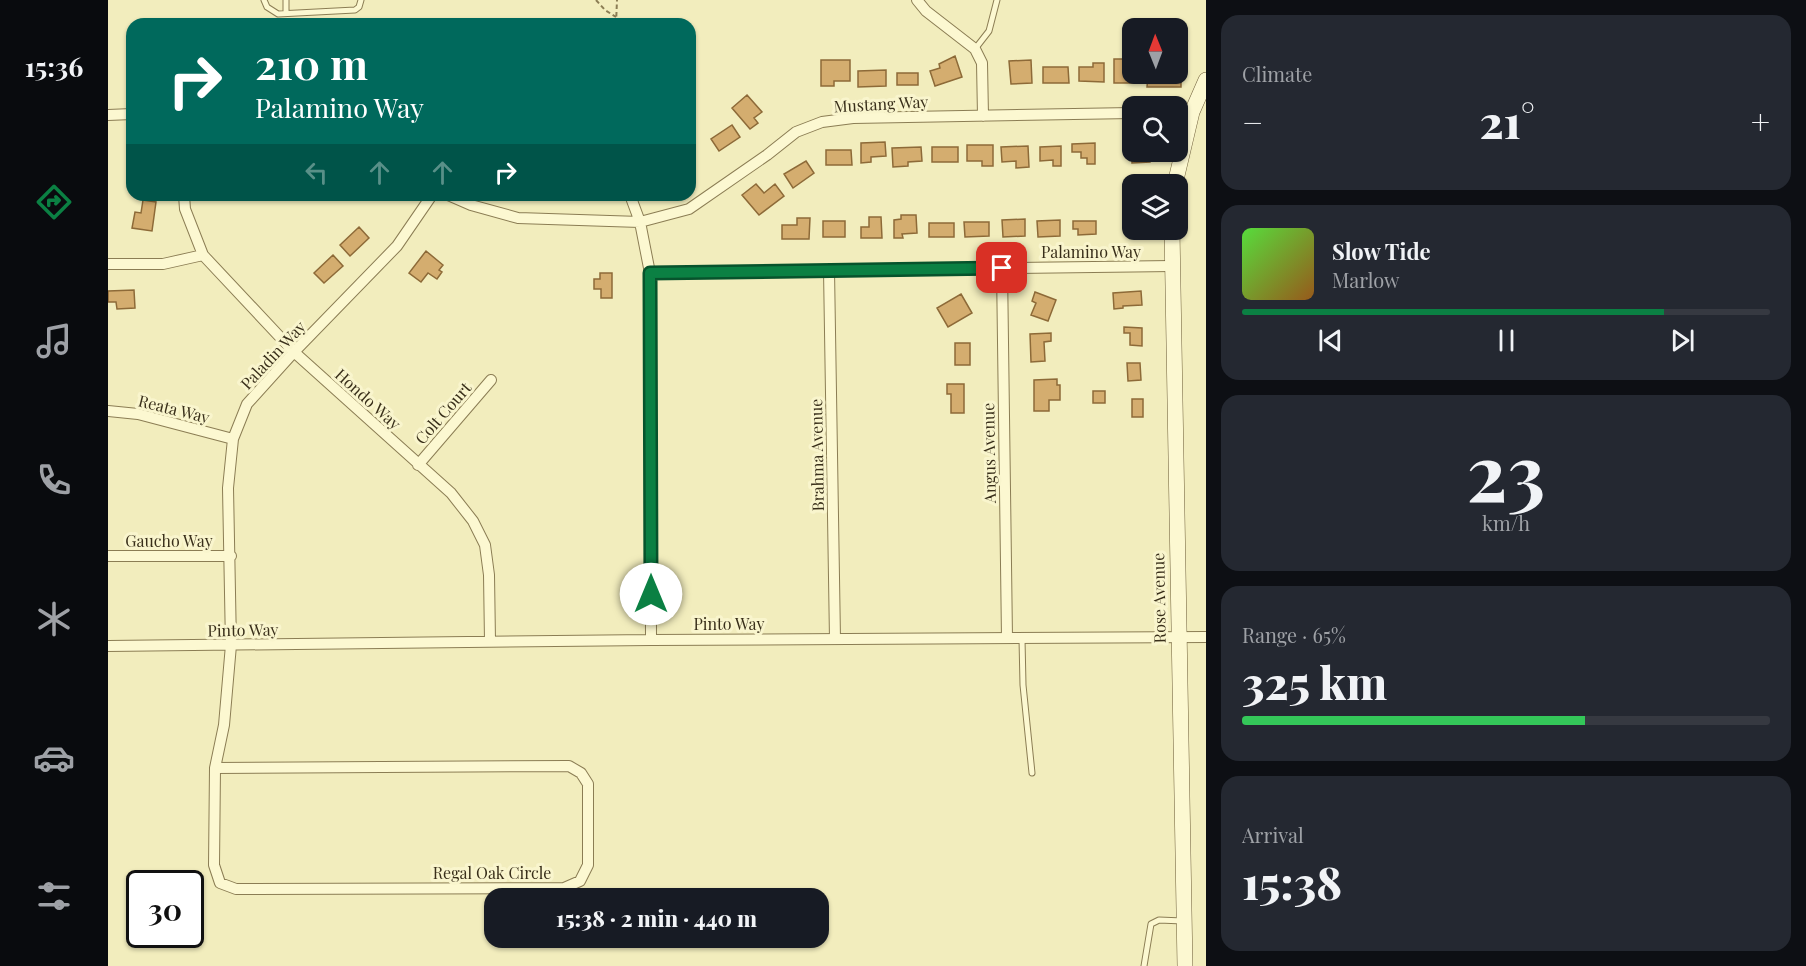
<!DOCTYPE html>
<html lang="en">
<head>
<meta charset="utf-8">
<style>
  :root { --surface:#171b24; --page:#242831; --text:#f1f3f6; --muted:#9ea1a6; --line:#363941; --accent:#0b8043 }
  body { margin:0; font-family:"Playfair Display",serif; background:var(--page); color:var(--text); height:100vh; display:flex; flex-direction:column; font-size:22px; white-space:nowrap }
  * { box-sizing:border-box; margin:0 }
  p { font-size:20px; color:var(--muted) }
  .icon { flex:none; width:33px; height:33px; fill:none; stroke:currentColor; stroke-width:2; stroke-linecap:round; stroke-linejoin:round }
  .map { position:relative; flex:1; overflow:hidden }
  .side { display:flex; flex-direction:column; gap:15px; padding:15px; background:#0d0f14; width:600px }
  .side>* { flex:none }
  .top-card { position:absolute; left:18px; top:18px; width:570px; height:183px; border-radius:18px; box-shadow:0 2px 4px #0004; background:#00695c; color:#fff; overflow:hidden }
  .needle { width:39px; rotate:359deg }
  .controls { position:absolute; left:1014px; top:18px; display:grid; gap:12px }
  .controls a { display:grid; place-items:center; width:66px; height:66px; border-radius:12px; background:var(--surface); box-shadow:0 2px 4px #0004; font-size:30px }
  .speed { position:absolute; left:18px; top:870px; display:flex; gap:12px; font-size:30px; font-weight:700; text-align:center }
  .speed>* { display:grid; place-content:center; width:78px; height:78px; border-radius:50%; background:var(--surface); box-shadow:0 2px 4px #0004; line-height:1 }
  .speed .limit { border:3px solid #111; border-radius:9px; background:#fff; color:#111 }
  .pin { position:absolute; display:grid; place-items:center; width:51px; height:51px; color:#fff; margin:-26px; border-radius:12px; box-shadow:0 3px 9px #0006 }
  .me { position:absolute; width:66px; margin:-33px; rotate:0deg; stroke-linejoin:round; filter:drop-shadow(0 0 4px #0008) }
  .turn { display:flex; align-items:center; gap:21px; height:126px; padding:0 30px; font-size:27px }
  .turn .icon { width:78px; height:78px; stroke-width:2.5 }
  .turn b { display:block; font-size:42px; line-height:51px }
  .lanes { display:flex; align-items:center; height:57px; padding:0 30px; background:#0003; justify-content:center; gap:30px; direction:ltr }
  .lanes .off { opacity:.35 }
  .big { font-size:45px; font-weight:800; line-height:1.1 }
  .side .tile { flex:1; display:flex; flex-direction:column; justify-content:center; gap:9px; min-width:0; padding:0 21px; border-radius:18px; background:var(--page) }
  .side .dial { align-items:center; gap:0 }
  .dial b { font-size:78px; line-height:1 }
  .song { display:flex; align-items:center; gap:18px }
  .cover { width:72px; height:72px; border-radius:9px; background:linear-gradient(135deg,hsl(110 70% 55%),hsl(30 70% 35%)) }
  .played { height:6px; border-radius:3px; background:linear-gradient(90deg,var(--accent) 80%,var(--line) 80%) }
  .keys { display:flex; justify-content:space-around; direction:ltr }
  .heat { display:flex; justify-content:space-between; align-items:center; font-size:33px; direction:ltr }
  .charge { height:9px; border-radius:4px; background:linear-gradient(90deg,#34c759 65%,var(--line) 0) }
  .trip { position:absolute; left:376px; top:888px; width:345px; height:60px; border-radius:18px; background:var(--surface); box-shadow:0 2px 4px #0004; font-weight:800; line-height:60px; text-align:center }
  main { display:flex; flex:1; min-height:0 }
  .tab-bar { display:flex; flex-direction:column; width:108px; justify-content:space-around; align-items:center; background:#090b0e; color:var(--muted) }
  .tab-bar .icon { width:42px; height:42px }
  .tab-bar .current { color:var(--accent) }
  .tab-bar b { font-size:27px; color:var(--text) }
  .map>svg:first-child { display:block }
  .building { fill:#d4ad6f; stroke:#8d6a38; stroke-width:1.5 }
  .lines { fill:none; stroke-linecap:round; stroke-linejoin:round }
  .lane-casing { stroke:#8b7d54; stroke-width:7 }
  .street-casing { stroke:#8b7d54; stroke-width:12 }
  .secondary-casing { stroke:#6d5d38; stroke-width:16 }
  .path { stroke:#8b7d54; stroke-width:2; stroke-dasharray:4.5 3; stroke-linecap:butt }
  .lane { stroke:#fcf8d1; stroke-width:5 }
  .street { stroke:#fcf8d1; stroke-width:10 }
  .secondary { stroke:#fcf8d1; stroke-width:15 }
  .route-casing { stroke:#07532c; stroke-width:15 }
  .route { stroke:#0b8043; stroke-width:10 }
  .labels { text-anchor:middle; stroke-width:6; stroke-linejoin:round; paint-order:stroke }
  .street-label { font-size:16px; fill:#392f1a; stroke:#f9f5cd }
</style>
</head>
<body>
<main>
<nav class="tab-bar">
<b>15:36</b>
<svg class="icon current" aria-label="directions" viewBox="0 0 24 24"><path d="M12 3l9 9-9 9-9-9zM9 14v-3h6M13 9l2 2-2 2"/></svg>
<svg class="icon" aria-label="music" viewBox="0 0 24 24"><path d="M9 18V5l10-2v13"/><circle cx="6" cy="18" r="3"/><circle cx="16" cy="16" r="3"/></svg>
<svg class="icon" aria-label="phone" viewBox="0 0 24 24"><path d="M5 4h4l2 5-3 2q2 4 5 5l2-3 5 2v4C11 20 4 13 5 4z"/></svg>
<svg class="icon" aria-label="climate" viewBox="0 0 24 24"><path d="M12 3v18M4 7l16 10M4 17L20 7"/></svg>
<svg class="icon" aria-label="car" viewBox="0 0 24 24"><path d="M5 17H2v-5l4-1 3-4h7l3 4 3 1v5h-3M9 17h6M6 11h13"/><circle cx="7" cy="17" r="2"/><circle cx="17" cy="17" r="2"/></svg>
<svg class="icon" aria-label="filters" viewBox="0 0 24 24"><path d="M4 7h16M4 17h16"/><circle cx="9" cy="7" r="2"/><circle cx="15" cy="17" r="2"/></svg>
</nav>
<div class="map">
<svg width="1098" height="966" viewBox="0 0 1098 966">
  <rect width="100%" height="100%" fill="#f2edbd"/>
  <path class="building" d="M 847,56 L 854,77 L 827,86 L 822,71 L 832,68 L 831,64 Z
    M 1006,59 L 1020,59 L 1020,67 L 1024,67 L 1024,74 L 1032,74 L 1032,83 L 1006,83 Z
    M 713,60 L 742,60 L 742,81 L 726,81 L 726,86 L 713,86 Z
    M 923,60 L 924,83 L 903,84 L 901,61 Z
    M 985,63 L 996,63 L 996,82 L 971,81 L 971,67 L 985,67 Z
    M 935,67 L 960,67 L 961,83 L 935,83 Z
    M 778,70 L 778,86 L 750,87 L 750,71 Z
    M 789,73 L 810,73 L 810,85 L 789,85 Z
    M 1040,75 L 1073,75 L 1073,87 L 1039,87 Z
    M 639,95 L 654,112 L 646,118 L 650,123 L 642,129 L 624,108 Z
    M 624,125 L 632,137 L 611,151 L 603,139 Z
    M 1024,140 L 1024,152 L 1042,152 L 1042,162 L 1024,163 Z
    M 777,142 L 778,156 L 763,157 L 763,162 L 753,163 L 753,143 Z
    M 987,143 L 987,164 L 979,164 L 979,158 L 973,158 L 973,152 L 964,152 L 964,144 Z
    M 859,145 L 885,145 L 885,166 L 874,166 L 874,161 L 859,161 Z
    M 920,146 L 921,167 L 908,168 L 908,161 L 894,162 L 893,147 Z
    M 953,146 L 953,166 L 945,166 L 945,160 L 932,161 L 932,147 Z
    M 813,147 L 814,161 L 800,162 L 800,166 L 785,167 L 784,148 Z
    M 824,147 L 850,147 L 850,162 L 824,162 Z
    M 718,150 L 743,150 L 744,165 L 718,165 Z
    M 698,161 L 706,173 L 685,188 L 676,174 Z
    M 648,184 L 656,193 L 667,184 L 676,196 L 651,215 L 634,195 Z
    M 35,200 L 48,202 L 44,231 L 24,228 L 27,212 L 33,213 Z
    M 793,215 L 808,215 L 809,233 L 794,234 L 795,238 L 786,238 L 786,220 L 793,219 Z
    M 761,217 L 773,217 L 774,238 L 753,238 L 753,227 L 761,227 Z
    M 1018,217 L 1024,217 L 1024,230 L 1032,230 L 1032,233 L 1018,233 Z
    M 689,218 L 702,218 L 701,239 L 674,239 L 674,225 L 689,225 Z
    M 917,219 L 917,236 L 895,237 L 894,220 Z
    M 952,220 L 952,236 L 930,237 L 929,221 Z
    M 715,221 L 737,221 L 737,237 L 715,237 Z
    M 965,221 L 988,221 L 988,234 L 970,235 L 970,229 L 965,229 Z
    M 856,222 L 881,222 L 881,236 L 857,237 Z
    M 821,223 L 846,223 L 846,237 L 821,237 Z
    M 251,227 L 261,238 L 242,256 L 232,245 Z
    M 318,251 L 335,265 L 331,270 L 334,272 L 329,279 L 320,273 L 313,282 L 301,273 Z
    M 225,255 L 235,266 L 216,283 L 206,273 Z
    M 492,273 L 504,273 L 504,298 L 493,298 L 493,289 L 486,289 L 486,279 L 492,279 Z
    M 26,290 L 27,308 L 9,309 L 8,302 L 0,302 L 0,291 Z
    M 1033,291 L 1034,305 L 1015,306 L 1015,308 L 1006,309 L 1005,293 Z
    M 927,292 L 948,300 L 940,321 L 923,315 L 928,303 L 924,301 Z
    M 853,294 L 864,313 L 840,327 L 829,308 Z
    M 1016,327 L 1034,328 L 1034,346 L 1022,345 L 1022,333 L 1016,333 Z
    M 943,333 L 943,341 L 936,342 L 937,361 L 923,362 L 922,334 Z
    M 847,343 L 862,343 L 862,365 L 847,365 Z
    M 1019,363 L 1032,363 L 1033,380 L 1020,381 Z
    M 949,379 L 949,385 L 952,385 L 952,400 L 941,400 L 941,411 L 926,411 L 926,380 Z
    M 839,384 L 856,384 L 856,413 L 843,413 L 843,394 L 839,394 Z
    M 985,391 L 997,391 L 997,403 L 985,403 Z
    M 1024,399 L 1035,399 L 1035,417 L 1024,417 Z"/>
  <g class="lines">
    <g class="lane-casing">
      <path id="lane" d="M 156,0 L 159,7 L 170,14 L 247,10 L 251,7 L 253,0
        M 178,0 L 178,13
        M 867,49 L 881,31 L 889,0
        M 914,639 L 915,685 L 924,773
        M 1036,966 L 1043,924 L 1051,920 L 1075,921"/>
    </g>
    <g class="street-casing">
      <path id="street" d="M 809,0 L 818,11 L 867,49 L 874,63 L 875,116
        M 1070,113 L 1084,112
        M 0,115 L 24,114
        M 76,195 L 77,209 L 95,255 L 186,352 L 343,493 L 365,521 L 377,545 L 381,575 L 382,641
        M 340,195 L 363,205 L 410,218 L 532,222 L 581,209 L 659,155 L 688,132 L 714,122 L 745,118 L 1024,113
        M 522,195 L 532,222 L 542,273 L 543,640
        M 0,264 L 55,264 L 95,255
        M 894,268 L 899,638
        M 721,270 L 727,639
        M 542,273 L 1064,266
        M 0,411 L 30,414 L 125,439
        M 310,465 L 383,380
        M 0,556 L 123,556
        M 0,646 L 543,640 L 1098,637
        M 107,768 L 461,766 L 473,773 L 480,784 L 480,865 L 472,881 L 456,888 L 128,889 L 112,883 L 106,865 L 107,768 L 116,725 L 123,645 L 120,488 L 125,439 L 139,404 L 186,352 L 289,246 L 324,195"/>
    </g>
    <g class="secondary-casing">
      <path id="secondary" d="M 1067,184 L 1084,112 L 1098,80
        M 1064,230 L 1077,966"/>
    </g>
    <path class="path" d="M 488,0 L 497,10 L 508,17
      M 508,24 L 509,0"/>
    <use href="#lane" class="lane"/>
    <use href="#street" class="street"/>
    <use href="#secondary" class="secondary"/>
  </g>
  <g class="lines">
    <g class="route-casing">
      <path id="route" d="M 543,594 L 542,273 L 894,268"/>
    </g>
    <use href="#route" class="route"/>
  </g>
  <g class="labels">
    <g class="street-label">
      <text transform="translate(773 104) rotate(-3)" y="6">Mustang Way</text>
      <text x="983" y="258">Palamino Way</text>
      <text transform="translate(165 355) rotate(-47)" y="6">Paladin Way</text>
      <text transform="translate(260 399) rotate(42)" y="6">Hondo Way</text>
      <text transform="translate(66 409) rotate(14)" y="6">Reata Way</text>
      <text transform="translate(335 413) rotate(-49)" y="6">Colt Court</text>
      <text transform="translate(881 453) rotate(-91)" y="6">Angus Avenue</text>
      <text transform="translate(709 455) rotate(-91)" y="6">Brahma Avenue</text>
      <text x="61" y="547">Gaucho Way</text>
      <text transform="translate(1051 598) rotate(-91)" y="6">Rose Avenue</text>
      <text x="621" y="630">Pinto Way</text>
      <text transform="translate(135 630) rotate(-1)" y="6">Pinto Way</text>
      <text x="384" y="879">Regal Oak Circle</text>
    </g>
  </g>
</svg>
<div class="controls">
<a><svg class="needle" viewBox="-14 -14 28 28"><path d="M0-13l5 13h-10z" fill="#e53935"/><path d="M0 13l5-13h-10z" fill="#9ea1a6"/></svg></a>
<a><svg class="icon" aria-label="search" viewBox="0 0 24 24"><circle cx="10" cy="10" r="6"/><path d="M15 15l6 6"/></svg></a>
<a><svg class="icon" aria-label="layers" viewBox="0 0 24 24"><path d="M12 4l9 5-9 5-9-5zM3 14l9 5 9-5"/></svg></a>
</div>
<div class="speed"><div class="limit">30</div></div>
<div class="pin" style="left:894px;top:268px;background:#d93025"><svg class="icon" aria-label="arrive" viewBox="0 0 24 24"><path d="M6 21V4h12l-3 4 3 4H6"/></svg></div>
<svg class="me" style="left:543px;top:594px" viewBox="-20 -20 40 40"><circle r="19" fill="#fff"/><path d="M0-13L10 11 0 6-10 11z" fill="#0b8043"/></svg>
<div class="trip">15:38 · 2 min · 440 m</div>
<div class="top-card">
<div class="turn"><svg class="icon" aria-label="right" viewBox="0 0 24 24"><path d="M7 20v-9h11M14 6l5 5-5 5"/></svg><div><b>210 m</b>Palamino Way</div></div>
<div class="lanes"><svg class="icon off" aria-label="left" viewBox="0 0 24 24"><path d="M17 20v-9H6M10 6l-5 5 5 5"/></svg><svg class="icon off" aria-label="ahead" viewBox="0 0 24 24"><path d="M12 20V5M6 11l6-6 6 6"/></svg><svg class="icon off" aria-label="ahead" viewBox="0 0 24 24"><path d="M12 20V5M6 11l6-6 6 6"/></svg><svg class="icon" aria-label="right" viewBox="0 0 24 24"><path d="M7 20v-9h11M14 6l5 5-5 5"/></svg></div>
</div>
</div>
<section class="side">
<div class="tile"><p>Climate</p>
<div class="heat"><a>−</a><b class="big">21°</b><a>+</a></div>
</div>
<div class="tile">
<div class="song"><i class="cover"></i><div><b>Slow Tide</b><p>Marlow</p></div></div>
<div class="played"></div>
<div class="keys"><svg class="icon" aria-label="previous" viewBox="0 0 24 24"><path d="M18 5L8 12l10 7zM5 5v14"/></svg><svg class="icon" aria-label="pause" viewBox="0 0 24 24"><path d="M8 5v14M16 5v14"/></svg><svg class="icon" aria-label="next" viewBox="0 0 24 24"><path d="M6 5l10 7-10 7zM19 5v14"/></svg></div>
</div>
<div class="tile dial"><b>23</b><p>km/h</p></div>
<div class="tile"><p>Range · 65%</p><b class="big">325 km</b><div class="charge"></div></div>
<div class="tile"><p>Arrival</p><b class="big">15:38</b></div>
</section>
</main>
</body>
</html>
